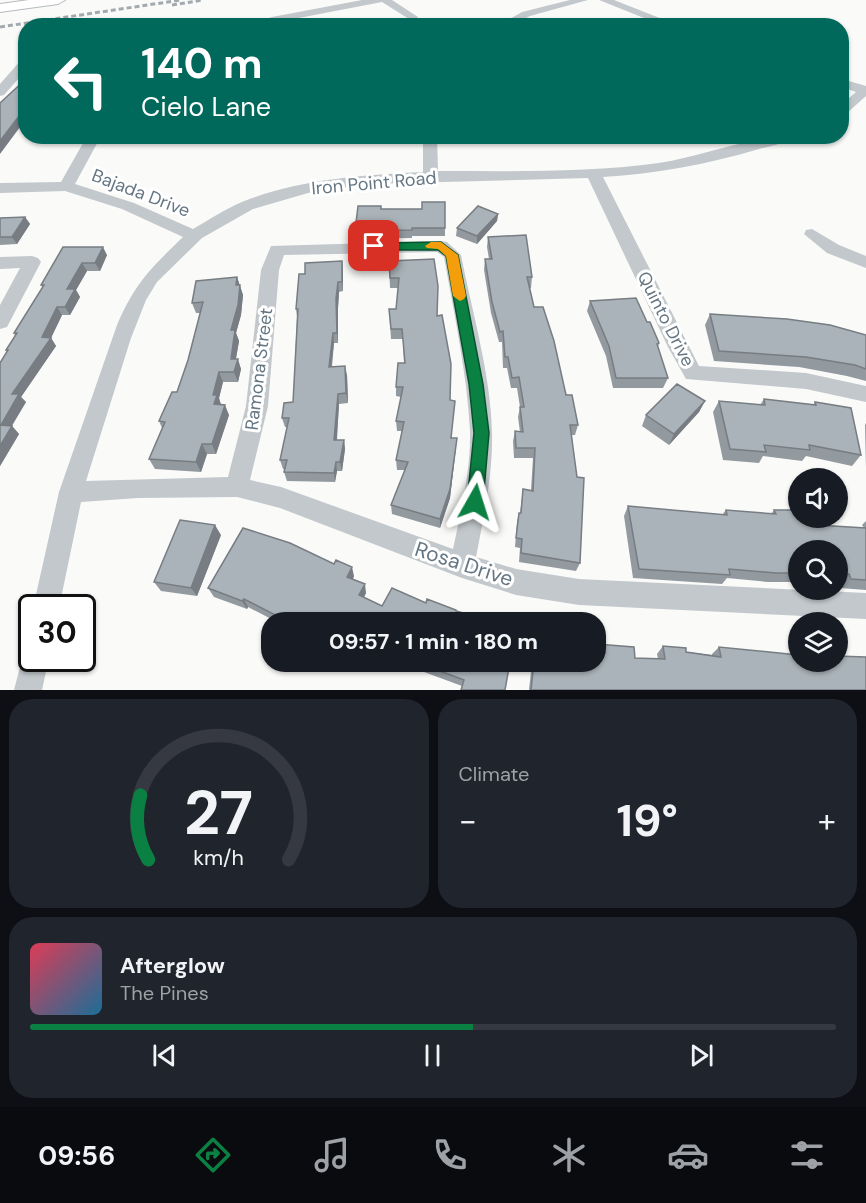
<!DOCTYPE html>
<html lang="en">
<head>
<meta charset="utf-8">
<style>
  :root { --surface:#171b24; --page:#20242c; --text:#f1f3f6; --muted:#9ea1a6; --line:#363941; --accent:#0b8043 }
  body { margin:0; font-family:"DM Sans",sans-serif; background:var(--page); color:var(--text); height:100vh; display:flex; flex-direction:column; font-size:22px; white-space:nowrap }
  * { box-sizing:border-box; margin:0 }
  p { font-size:20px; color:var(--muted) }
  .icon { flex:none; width:33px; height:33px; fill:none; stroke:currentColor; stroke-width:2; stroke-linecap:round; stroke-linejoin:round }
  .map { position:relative; height:690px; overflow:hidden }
  .details { display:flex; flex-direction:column; gap:9px; padding:9px; background:#0d0f14; flex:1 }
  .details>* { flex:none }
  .banner { position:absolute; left:18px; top:18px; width:831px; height:126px; border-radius:24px; box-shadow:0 2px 4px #0004; background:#00695c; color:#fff; overflow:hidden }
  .fabs { position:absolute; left:788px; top:468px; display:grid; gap:12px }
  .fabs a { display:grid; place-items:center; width:60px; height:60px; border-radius:50%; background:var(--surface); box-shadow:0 2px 4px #0004; font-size:30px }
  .speed { position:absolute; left:18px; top:594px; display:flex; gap:12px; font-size:30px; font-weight:700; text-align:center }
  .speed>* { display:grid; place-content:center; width:78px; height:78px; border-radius:50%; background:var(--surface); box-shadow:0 2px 4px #0004; line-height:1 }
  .speed .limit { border:3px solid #111; border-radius:9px; background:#fff; color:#111 }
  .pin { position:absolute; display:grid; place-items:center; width:51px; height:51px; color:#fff; margin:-26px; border-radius:12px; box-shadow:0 3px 9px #0006 }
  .me { position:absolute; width:66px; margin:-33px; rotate:6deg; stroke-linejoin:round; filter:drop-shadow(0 0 4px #0008) }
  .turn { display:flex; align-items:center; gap:21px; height:126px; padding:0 24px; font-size:27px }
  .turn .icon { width:78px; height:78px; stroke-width:2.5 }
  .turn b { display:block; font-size:42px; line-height:51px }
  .big { font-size:45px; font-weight:700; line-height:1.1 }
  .details .tile { flex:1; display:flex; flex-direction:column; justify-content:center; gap:9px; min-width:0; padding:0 21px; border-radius:24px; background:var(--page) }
  .details .dial { align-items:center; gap:0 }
  .dial svg { height:156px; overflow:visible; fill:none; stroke:var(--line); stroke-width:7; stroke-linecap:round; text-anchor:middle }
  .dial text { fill:var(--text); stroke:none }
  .song { display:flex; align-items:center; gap:18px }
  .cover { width:72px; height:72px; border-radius:9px; background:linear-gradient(135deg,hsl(350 70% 55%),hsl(200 70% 35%)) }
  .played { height:6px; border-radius:3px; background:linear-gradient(90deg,var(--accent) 55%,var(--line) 55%) }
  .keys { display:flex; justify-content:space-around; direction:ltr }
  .heat { display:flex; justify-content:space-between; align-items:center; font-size:33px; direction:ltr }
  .details .tiles { flex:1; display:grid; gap:9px; grid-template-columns:1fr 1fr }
  .tile:last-child { grid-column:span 2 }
  .trip { position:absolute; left:261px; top:612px; width:345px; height:60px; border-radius:24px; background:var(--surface); box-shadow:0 2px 4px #0004; font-weight:700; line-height:60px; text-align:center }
  .tabs { display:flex; height:96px; justify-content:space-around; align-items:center; background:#090b0e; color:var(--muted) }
  .tabs .icon { width:42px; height:42px }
  .tabs .on { color:var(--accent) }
  .tabs b { font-size:27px; color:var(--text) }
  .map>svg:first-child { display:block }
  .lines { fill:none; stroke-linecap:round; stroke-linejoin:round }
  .major-casing { stroke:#b5babe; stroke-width:2 }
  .minor { fill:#c3c8cc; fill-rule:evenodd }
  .major { fill:#fff; fill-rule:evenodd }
  .rail { stroke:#a2aab0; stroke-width:3; stroke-dasharray:5 3; stroke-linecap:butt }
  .wall { fill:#929a9f }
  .shaded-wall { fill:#777d82 }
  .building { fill:#aab3b9; stroke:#777d82; stroke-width:1.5 }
  .route { fill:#0b8043; stroke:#07532c; stroke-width:1.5 }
  .slow { fill:#f59e0b }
  .labels { text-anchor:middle; stroke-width:6; stroke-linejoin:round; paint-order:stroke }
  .street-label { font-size:18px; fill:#657683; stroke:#fff }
  .near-street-label { font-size:21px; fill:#657683; stroke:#fff }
</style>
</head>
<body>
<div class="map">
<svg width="866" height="690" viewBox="0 0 866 690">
  <rect width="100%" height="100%" fill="#fafaf8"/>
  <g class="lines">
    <g class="major-casing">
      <path id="major" d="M 29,0 L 65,0 L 58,4 L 0,12 L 0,4 Z"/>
    </g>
    <path class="minor" d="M 362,0 L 392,0 L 418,17 L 417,19 L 409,19 L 382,2 L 278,22 L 271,26 L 260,26 L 262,20 L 272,17 Z
      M 570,0 L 588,0 L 530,16 L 512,25 L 505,26 L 503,23 L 522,12 Z
      M 599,0 L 614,0 L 680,26 L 664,26 Z
      M 22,59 L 26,59 L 26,70 L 4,95 L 0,96 L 0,84 Z
      M 842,79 L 866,86 L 866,96 L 847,113 L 842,114 L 842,104 L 856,92 L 842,87 Z
      M 87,136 L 101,136 L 75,184 L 134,203 L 193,229 C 209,220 225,209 242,202 C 299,179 363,175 423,172 L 423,136 L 437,136 L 438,171 C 512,171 586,173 659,163 C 703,156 751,136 794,136 C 786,144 770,146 759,149 C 708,164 656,174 603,177 L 699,366 L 806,373 L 866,386 L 866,402 L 806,389 L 686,379 L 668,347 L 588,178 L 368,184 L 308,193 L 253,209 L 202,238 L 157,282 L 146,300 L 131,338 L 86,481 L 228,477 L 246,406 L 261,270 L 271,246 L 441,241 L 447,242 L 461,255 C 472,312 491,375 492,433 C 493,474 484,516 476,557 L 516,569 L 579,579 L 866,593 L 866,619 L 579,605 L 516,595 L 462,578 L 280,508 L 237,497 L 138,498 L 81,502 L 59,608 L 33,608 L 59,492 L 117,325 C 135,283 151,268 183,237 L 122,209 L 65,191 L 0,193 L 0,183 L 61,182 ZM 437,252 L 444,257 C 454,314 467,373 470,431 C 471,470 461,511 453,549 L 281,487 L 250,480 L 268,406 L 279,270 L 284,255 Z
      M 812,229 L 839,245 L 866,256 L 866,268 L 827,253 L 804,234 L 806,230 Z
      M 32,256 L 38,258 L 41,262 L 7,327 L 0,329 L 0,305 L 20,268 L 0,269 L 0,257 Z
      M 32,645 L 32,658 L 49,658 L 42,690 L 14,690 L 25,648 Z"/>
    <use href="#major" class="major"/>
    <path class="rail" d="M 172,5 L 203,0
      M 0,27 L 181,0"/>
  </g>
  <path class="wall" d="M 445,202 L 445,236 L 412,236 L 412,238 L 356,239 L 355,231 L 381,209 L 422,209 Z
    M 498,214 L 497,221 L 477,244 L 456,236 L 457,228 Z
    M 25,217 L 30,224 L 17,244 L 0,245 L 0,218 Z
    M 488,237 L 532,277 L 531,288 L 530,288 L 534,307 L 578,425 L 575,435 L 572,435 L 580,563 L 576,571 L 519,562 L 520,548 L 515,547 L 517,522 L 519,513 L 520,513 L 523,489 L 531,490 L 533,458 L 514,458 L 513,441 L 515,431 L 520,432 L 518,417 L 520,407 L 517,388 L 511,388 L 507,368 L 503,368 L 502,342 L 499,342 L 491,313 L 484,270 L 485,259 L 489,259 L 487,247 Z
    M 63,247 L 107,255 L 100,271 L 87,271 L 76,290 L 80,297 L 70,315 L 62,315 L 51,338 L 56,346 L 21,397 L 26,402 L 12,426 L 19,434 L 0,466 L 0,363 L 7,351 L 6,350 L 15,336 L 14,333 L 43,288 L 41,285 Z
    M 342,261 L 343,271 L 343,291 L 339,292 L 338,308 L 338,343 L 334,343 L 332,367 L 347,375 L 348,403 L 339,404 L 337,440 L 344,440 L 345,449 L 342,471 L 337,471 L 335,482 L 287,481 L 284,472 L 285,469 L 283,469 L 280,460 L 287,427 L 285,427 L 282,418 L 293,402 L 297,317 L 296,309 L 305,274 Z
    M 389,261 L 437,316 L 450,400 L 455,401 L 451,438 L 456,448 L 450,498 L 440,528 L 392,514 L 391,505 L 405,470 L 397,470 L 396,460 L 402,431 L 397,431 L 396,421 L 401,397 L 396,396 L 396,387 L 404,363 L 403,339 L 391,339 L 389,309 L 396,309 L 398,288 L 390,288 Z
    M 237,277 L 243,295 L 241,315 L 236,333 L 239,341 L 236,359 L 241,369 L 238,382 L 223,382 L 219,398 L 221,405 L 229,415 L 216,454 L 207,454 L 201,472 L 155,469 L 149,459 L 162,428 L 159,421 L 177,392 L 188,360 L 200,313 L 196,313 L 192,303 Z
    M 590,301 L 647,322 L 659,343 L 658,347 L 668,378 L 663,388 L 613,388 L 606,356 L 587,311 Z
    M 710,314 L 866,335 L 866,381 L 847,376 L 799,367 L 714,361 L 705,325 Z
    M 764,399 L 813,405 L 815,402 L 861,455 L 852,466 L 806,456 L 802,461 L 763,456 L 759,463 L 723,460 L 713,412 L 719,401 L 760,405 Z
    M 705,401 L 699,412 L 669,445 L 642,426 L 646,415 Z
    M 866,423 L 866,468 L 865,425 Z
    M 628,506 L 722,515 L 726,510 L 771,514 L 774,510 L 817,525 L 864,528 L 862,525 L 866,521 L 866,590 L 840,588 L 838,583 L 837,583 L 837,550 L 798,550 L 798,582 L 768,582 L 727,578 L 722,584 L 633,578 L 624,516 Z
    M 221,535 L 197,596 L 161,591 L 154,582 Z
    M 354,576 L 353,579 L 366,593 L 364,597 L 382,606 L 426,603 L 496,622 L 277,622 L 248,607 L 247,609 L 214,597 L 208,588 Z
    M 663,646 L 686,652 L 712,655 L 712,654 L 719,647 L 866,690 L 529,690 L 532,662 L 596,662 L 658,659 L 657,654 Z
    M 381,662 L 391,662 L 389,666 Z
    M 397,662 L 510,662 L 462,686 Z"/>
  <path class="shaded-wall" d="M 26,107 L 26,119 L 0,154 L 0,141 Z
    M 498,214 L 497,221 L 477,244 L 477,236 Z
    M 25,217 L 30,224 L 17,244 L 12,237 Z
    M 103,247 L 107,255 L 100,271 L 95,263 Z
    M 342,261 L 343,271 L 343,291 L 342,282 Z
    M 82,263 L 87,271 L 76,290 L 80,297 L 70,315 L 65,307 L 67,289 Z
    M 237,277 L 243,295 L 241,315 L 236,333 L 239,341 L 234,369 L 231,359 L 231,330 Z
    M 338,282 L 339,292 L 338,308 L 338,343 L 337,333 L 336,299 Z
    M 57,307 L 62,315 L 51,338 L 56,346 L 21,397 L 26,402 L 7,433 L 1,425 L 12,394 Z
    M 333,333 L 334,343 L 330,377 L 329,367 Z
    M 238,359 L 241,369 L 238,382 L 234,372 Z
    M 345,366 L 347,375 L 348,403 L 346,393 Z
    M 219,372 L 223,382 L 219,398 L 221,405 L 214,404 L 213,395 Z
    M 338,394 L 339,404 L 336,449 L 334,440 Z
    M 705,401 L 699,412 L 669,445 L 674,434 Z
    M 225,405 L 229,415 L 216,454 L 212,444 Z
    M 12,426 L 19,434 L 0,466 L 0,446 Z
    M 457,438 L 450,498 L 440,528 L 440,519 Z
    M 344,440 L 345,449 L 342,471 L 340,462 Z
    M 202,444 L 207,454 L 201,472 L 196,462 Z
    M 336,462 L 337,471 L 335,482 L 334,473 Z
    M 215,525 L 221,535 L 197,596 L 191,588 Z
    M 352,567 L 354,576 L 349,586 L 347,577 Z
    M 365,584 L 366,593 L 361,603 L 359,595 Z
    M 244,599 L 248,607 L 247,609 L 242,601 Z
    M 288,616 L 290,622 L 286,622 L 285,620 Z"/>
  <path class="building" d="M 26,79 L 26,107 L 0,141 L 0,103 Z
    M 422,202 L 445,202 L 445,228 L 412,228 L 412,230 L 355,231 L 358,206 L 381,206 L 381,209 L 422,209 Z
    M 478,206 L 498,214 L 477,236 L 457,228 Z
    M 25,217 L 12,237 L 0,237 L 0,218 Z
    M 526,235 L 532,277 L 527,277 L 534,307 L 543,307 L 554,341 L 566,395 L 572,395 L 578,425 L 570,425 L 577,477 L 584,478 L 580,563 L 521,553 L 522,539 L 516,538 L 519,513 L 521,513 L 523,489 L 533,491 L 535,448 L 516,448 L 515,431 L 523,432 L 520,407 L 524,407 L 519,377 L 512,378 L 508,357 L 505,357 L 503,331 L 500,332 L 492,302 L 485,259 L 492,259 L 488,237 Z
    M 63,247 L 103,247 L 95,263 L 82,263 L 67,289 L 75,289 L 65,307 L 57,307 L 42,337 L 51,338 L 12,394 L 19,394 L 1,425 L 12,426 L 0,446 L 0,363 L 8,350 L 6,350 L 17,333 L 14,333 L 44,285 L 41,285 Z
    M 434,259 L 438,286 L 437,316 L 442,315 L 451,364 L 450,400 L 455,401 L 451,438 L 457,438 L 450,489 L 440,519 L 391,505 L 408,462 L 396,460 L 404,422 L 396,421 L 403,387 L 396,387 L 398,363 L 405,363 L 402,329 L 391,329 L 389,309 L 396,309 L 399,278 L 390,278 L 389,261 Z
    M 342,261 L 342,282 L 338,282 L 336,299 L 337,333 L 333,333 L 329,367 L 345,366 L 346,393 L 338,394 L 334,440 L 344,440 L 340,462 L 336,462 L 334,473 L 284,472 L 287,460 L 280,460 L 289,418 L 282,418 L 284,403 L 293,402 L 298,309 L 296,309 L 299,274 L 305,274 L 305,263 Z
    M 237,277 L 236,285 L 240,285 L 238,305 L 231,330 L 235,330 L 231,359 L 238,359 L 234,372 L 219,372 L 213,395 L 217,395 L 214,404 L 225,405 L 212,444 L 202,444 L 196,462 L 149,459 L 165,422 L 159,421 L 172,392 L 177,392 L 188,360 L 203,302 L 192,303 L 196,281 Z
    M 636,298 L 647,322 L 650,322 L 659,343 L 657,344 L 668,378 L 616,378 L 609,346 L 590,301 Z
    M 710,314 L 787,319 L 830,325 L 866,335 L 866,369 L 855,365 L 806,357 L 719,351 Z
    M 677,384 L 705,401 L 674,434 L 646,415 Z
    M 764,399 L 816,405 L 815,402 L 851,408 L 861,455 L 809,445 L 810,450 L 764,445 L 766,452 L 730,449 L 719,401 L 765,405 Z
    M 628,506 L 727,515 L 726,510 L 776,514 L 774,510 L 798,510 L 798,518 L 814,518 L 817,525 L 866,528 L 866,580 L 851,579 L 849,574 L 837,574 L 837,550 L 798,550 L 798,573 L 776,573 L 729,569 L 730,575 L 639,569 Z
    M 180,520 L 215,525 L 191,588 L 154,582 Z
    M 243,528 L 290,543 L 334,564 L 336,560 L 352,567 L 347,577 L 365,584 L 359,595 L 382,606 L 392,588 L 426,603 L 427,599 L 456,610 L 456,611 L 496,622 L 301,622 L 288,616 L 285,620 L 244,599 L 242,601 L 208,588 Z
    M 596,644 L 634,647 L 635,658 L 665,659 L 663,646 L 686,648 L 686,652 L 721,657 L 719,647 L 798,655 L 798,662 L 837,662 L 837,656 L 866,657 L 866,690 L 531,690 L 534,662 L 596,662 Z
    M 416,662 L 510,662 L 505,690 L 461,690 L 464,680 Z"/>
  <path class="route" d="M 441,242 L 458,255 L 483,384 L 489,433 L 483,502 L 481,507 L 475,510 L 469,507 L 467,502 L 474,433 L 469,384 L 446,256 L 438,250 L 374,250 L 368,246 L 374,243 Z"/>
  <path class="slow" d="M 441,242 L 458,255 L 466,296 L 464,299 L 460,301 L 453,296 L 446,256 L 438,249 L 427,248 L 425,246 L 431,242 Z"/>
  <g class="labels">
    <g class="street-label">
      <text transform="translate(374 183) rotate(-5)" y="6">Iron Point Road</text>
      <text transform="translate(141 193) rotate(21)" y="6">Bajada Drive</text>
      <text transform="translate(666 319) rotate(63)" y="6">Quinto Drive</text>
      <text transform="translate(259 369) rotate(-83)" y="6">Ramona Street</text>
    </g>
    <g class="near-street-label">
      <text transform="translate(464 564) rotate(18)" y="7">Rosa Drive</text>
    </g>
  </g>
</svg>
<div class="fabs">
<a><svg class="icon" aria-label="sound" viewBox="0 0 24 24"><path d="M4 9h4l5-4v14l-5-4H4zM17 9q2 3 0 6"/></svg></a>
<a><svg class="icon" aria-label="search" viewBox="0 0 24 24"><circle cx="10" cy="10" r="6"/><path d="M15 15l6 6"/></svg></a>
<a><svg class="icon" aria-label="layers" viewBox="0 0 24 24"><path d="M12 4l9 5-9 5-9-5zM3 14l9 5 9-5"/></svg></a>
</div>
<div class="speed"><div class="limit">30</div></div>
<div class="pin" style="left:374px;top:246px;background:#d93025"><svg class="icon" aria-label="arrive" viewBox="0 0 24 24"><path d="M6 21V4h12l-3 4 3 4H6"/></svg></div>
<svg class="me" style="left:475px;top:502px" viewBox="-20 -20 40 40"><path d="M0-17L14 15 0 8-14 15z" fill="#0b8043" stroke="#fff" stroke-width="4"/></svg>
<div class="trip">09:57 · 1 min · 180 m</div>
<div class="banner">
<div class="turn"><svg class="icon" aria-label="left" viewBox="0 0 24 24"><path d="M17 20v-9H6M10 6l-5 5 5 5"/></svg><div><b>140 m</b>Cielo Lane</div></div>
</div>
</div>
<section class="details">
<div class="tiles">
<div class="tile dial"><svg viewBox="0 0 100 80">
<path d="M14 69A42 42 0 1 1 86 69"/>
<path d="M14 69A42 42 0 0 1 10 36" stroke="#0b8043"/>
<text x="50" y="56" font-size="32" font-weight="700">27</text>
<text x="50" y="72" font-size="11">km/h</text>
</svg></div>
<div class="tile"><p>Climate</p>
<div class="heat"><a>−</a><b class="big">19°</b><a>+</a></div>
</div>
<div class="tile">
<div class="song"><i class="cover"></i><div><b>Afterglow</b><p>The Pines</p></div></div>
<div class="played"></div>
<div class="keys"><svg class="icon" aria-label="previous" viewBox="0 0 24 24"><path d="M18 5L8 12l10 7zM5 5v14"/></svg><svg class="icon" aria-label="pause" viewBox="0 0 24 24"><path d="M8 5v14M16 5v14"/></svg><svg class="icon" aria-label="next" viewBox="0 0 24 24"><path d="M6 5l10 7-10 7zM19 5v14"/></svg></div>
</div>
</div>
</section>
<nav class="tabs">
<b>09:56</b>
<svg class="icon on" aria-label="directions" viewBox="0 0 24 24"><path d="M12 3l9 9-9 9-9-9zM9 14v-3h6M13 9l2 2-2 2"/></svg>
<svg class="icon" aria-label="music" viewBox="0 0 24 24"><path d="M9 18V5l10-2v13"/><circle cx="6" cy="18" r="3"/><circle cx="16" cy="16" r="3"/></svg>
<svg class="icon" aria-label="phone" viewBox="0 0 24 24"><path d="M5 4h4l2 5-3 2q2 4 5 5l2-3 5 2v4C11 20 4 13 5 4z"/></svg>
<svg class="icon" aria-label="climate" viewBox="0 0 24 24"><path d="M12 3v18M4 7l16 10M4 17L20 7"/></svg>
<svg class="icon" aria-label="car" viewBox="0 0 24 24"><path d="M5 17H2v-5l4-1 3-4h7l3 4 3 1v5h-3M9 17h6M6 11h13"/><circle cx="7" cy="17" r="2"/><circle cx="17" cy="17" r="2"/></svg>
<svg class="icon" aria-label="filters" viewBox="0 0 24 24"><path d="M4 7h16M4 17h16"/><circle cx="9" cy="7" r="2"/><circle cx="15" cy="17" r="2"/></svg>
</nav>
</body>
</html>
